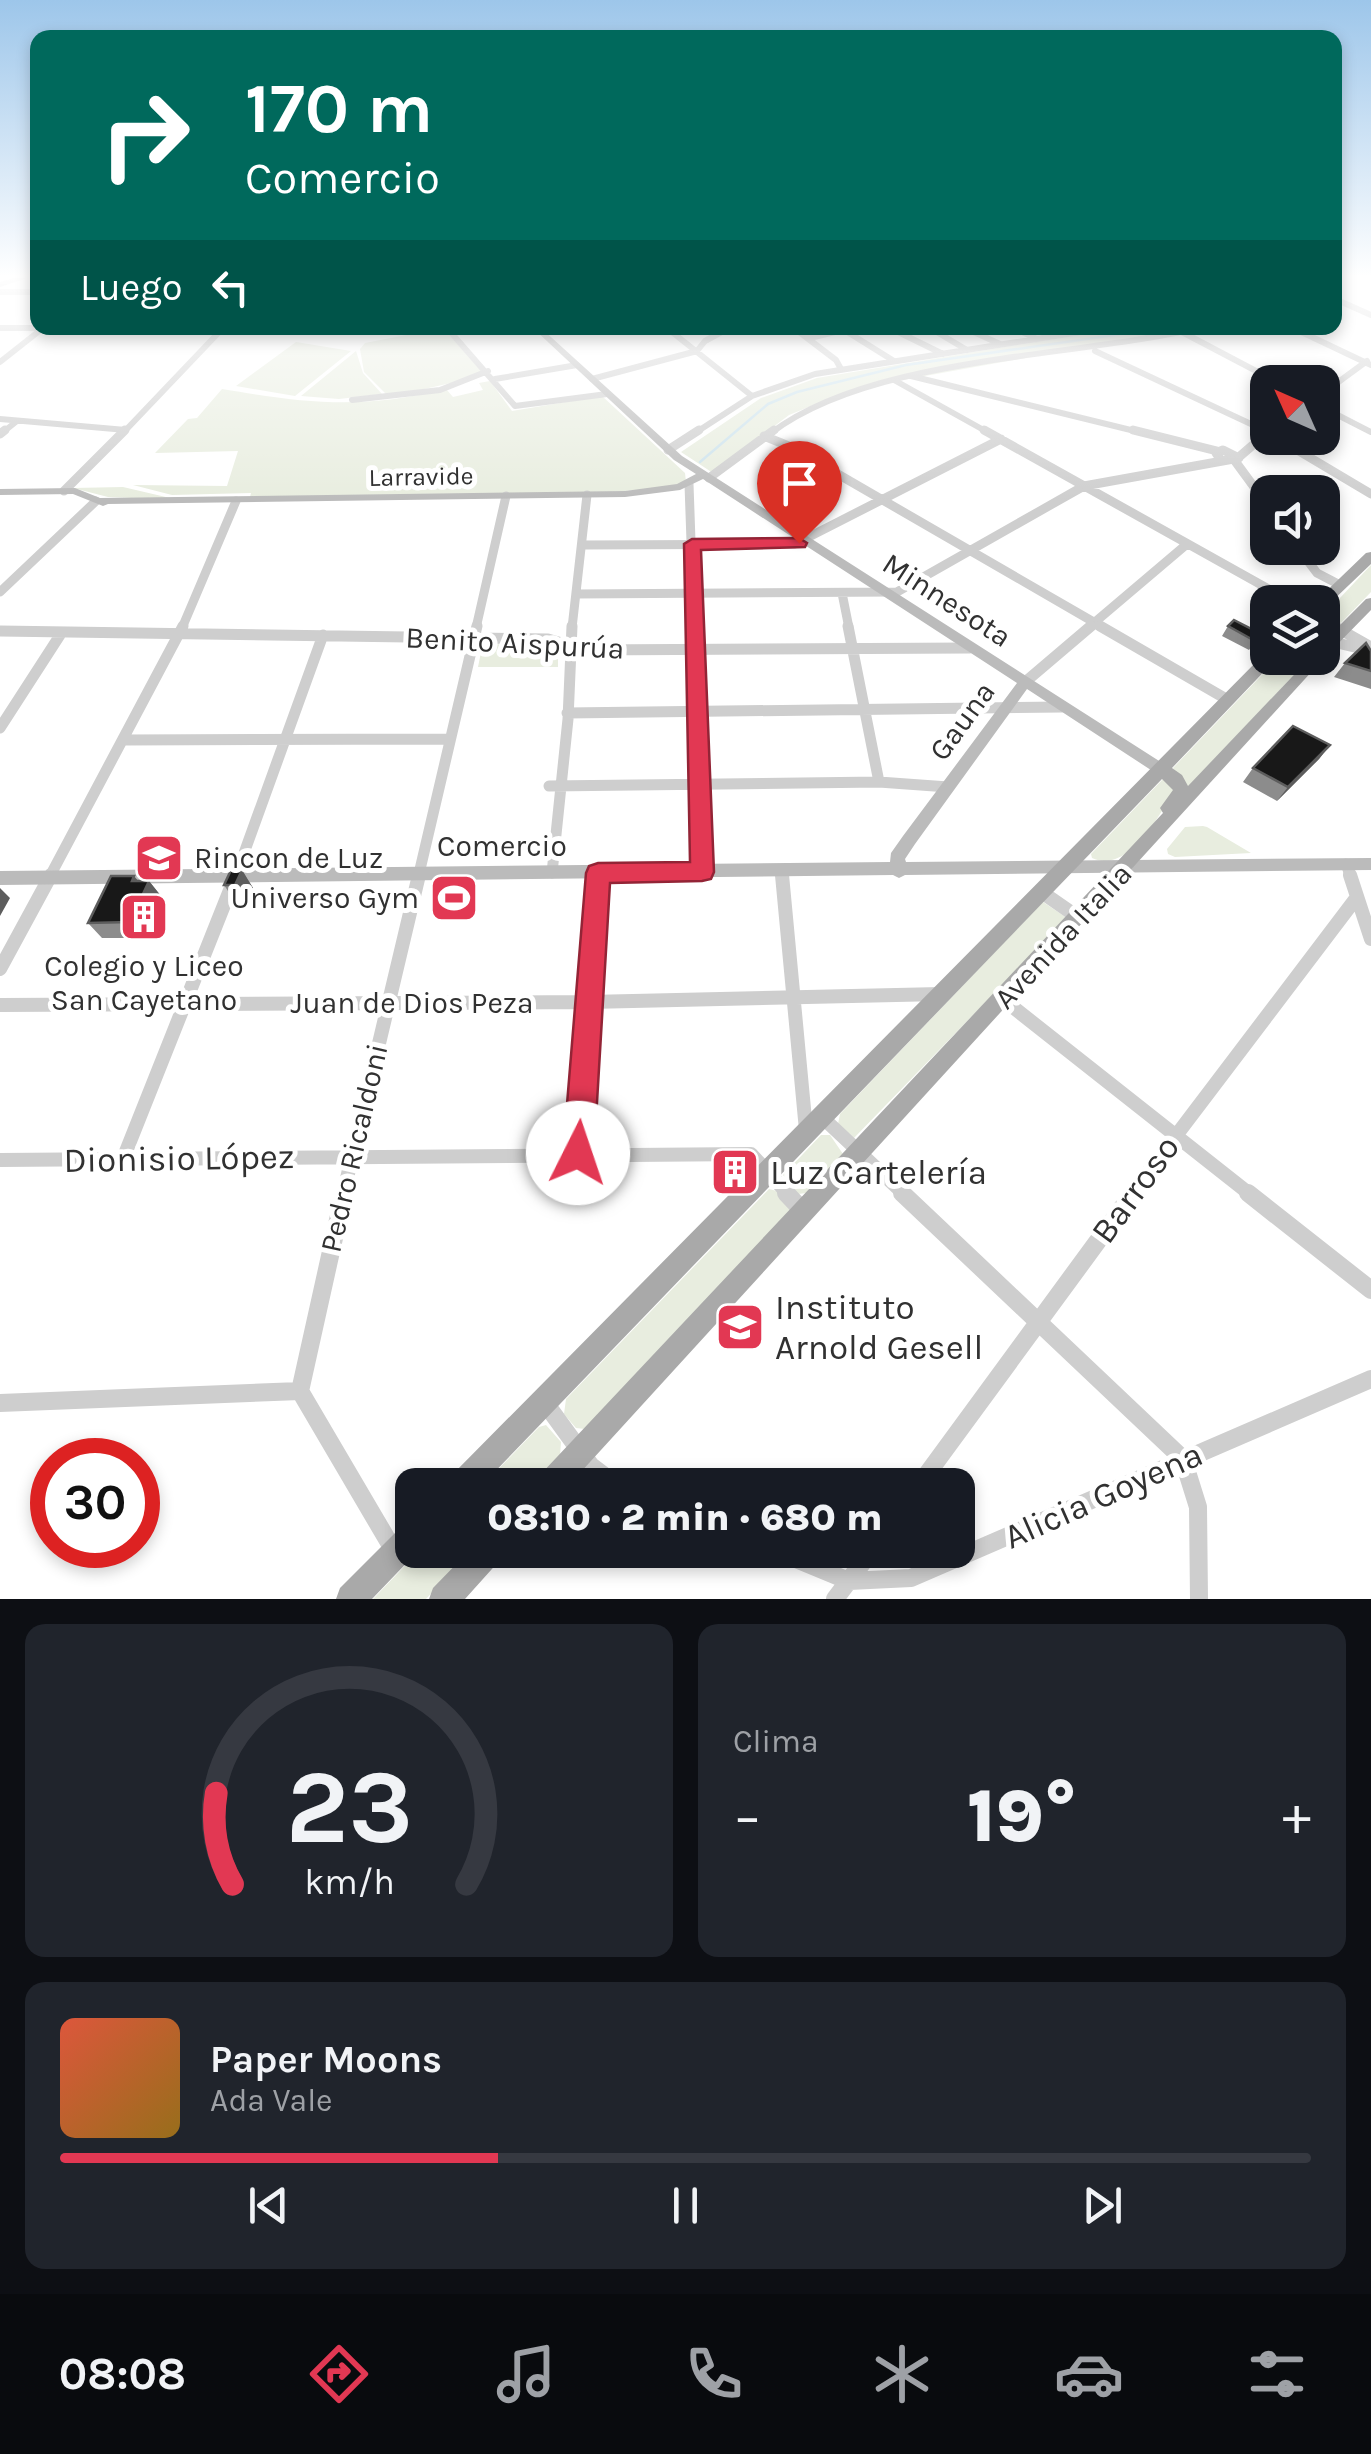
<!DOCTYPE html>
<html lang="es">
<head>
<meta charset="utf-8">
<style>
  :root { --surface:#171b24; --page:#20242c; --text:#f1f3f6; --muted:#9ea1a6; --line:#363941; --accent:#e23853 }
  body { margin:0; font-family:Karla,sans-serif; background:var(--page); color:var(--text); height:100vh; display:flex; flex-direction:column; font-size:38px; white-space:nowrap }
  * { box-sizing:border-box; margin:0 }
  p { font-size:32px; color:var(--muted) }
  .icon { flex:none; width:55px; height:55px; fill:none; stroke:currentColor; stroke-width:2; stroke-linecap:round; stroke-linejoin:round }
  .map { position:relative; height:1599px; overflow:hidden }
  .sheet { display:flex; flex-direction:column; gap:25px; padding:25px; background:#0d0f14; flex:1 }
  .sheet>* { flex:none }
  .hud { position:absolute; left:30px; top:30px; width:1312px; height:305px; border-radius:20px; box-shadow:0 5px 15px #0003; background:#00695c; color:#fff; overflow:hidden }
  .needle { width:65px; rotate:315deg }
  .buttons { position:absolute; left:1250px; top:365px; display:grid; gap:20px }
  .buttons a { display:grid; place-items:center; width:90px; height:90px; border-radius:20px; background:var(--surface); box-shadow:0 5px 15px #0003; font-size:50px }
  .speed { position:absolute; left:30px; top:1438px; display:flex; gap:20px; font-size:50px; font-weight:700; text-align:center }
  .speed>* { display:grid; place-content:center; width:130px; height:130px; border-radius:50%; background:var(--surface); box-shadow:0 5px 15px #0003; line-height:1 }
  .speed .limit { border:15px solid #d22; background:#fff; color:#111 }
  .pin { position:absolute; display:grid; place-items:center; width:85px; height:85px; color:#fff; margin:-102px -42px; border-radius:50% 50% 50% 0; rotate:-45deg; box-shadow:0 0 10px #0007 }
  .pin .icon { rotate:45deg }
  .me { position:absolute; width:110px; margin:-55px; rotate:4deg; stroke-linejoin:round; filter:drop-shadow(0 0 8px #0008) }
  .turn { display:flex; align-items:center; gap:35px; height:210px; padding:0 50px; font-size:45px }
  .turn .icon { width:130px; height:130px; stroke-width:2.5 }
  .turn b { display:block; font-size:70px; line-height:85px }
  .then { display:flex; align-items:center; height:95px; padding:0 50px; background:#0003; gap:20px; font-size:38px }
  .big { font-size:75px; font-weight:800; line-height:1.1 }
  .sheet .card { flex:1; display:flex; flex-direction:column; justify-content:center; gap:15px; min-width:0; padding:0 35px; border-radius:20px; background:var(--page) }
  .sheet .dial { align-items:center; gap:0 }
  .dial svg { height:260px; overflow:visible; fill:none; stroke:var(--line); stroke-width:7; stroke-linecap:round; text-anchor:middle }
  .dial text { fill:var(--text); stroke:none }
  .song { display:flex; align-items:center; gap:30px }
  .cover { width:120px; height:120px; border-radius:15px; background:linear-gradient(135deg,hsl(10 70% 55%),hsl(40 70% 35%)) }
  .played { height:10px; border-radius:5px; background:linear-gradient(90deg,var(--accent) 35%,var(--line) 35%) }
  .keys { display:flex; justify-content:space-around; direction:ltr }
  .heat { display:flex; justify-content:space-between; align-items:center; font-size:55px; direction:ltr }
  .sheet .tiles { flex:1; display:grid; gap:25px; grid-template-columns:1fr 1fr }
  .card:last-child { grid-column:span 2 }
  .trip { position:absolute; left:395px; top:1468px; width:580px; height:100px; border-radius:20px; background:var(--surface); box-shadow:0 5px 15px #0003; font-weight:800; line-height:100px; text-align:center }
  .dock { display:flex; height:160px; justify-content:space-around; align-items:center; background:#090b0e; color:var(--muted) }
  .dock .icon { width:70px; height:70px }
  .dock .on { color:var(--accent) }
  .dock b { font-size:45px; color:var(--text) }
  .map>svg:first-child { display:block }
  .green { fill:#e8eddf }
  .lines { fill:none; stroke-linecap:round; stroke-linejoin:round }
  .stream { stroke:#cce2ec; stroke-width:2.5 }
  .street-far4 { stroke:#cecece; stroke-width:6 }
  .street-far3 { stroke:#cecece; stroke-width:9 }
  .street-far2 { stroke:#cecece; stroke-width:11 }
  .street-far1 { stroke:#cecece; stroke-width:14 }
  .street { stroke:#cecece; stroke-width:18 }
  .secondary { fill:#bbb; fill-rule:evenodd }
  .primary { fill:#a9a9a9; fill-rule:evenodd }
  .wall { fill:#8c8c8c }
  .shaded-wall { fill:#5d5d5d }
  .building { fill:#181818; stroke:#5d5d5d; stroke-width:2.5 }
  .route { fill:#e23853; stroke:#932436; stroke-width:2.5 }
  .labels { text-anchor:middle; stroke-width:10; stroke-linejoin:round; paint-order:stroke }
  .far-street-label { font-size:25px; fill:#313131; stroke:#fff }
  .street-label { font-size:30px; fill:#313131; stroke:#fff }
  .poi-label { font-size:30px; fill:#313131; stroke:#fff; text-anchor:start }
  .near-street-label { font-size:35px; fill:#313131; stroke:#fff }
  .near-poi-label { font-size:35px; fill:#313131; stroke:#fff; text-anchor:start }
</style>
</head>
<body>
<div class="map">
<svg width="1371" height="1599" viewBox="0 0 1371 1599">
  <rect width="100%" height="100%" fill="#fff"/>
  <path class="green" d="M 443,328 L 482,372 L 473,378 L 389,397 L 364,372 L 360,349 L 365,343 Z
    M 1120,328 L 1192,328 L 853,389 L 789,415 L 713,473 L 681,452 L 761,398 L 817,378 Z
    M 296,342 L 351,351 L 295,396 L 236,386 Z
    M 356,351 L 363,373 L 382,394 L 339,399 L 301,396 Z
    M 490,381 L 512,411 L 602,396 L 685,473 L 686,482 L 663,488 L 611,492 L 180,500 L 108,497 L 73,488 L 123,487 L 170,498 L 250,497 L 251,493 L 172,495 L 133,485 L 227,486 L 238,451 L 155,453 L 188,419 L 197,418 L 222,389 C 306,403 361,410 446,389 L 453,397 L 483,390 L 479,383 Z
    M 1371,565 L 1371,592 L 1341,623 L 1323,616 Z
    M 486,644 L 542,645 L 558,653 L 558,667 L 478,667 L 482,647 Z
    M 1278,658 L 1310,658 L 1185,790 L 1173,768 Z
    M 1163,779 L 1176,788 C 1160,814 1128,875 1092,858 L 1091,854 Z
    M 1203,826 L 1207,827 L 1251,853 L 1175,857 L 1168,854 L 1167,849 L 1185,827 Z
    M 1043,902 L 1067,918 L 854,1138 L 838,1124 L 840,1114 Z
    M 821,1135 L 830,1135 L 843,1154 L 807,1193 L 798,1194 L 783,1175 Z
    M 769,1189 L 777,1191 L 791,1208 L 787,1217 L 585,1429 L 576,1428 L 564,1414 L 566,1399 Z
    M 546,1425 L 561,1442 L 560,1456 L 533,1485 L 483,1485 L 539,1427 Z
    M 420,1550 L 472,1550 L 426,1599 L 373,1599 Z"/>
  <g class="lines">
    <path class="stream" d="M 700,462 L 768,404 L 797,392 L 906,365 L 1163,328"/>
    <path class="street-far4" d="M 0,292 L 38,292
      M 1335,299 L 1371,315
      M 0,328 L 92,328
      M 447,328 L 515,406 L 607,394
      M 667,328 L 752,396
      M 794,328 L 836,360 L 841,369
      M 841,328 L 894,361
      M 890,328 L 943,354
      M 930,328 L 967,350
      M 965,328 L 1000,344
      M 1014,328 L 1037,339
      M 1293,328 L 1371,365
      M 1182,332 L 1277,382
      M 810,338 L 847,329
      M 1095,351 L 1268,432
      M 0,362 L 43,328
      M 911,376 L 1143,433
      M 495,379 L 577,365
      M 592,379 L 697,351 L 705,341 L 729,328
      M 894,380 L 989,433
      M 1322,394 L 1367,361
      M 352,400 L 440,390 L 488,371
      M 1322,407 L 1371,432
      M 0,419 L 126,430
      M 2,433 L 17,421
      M 123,433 L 223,328
      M 695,433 L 752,396 L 815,374 L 1106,328
      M 771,433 C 872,356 1072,358 1198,328"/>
    <path class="street-far3" d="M 984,430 L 1292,602
      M 1133,430 L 1217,451
      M 1264,430 L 1268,432
      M 0,434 L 5,430
      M 764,436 L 791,447 L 1104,628
      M 1277,438 L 1371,494
      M 668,450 L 699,430
      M 1239,457 L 1268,432
      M 1235,461 L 1268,506
      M 709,478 L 774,430
      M 689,484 L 694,628
      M 64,491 L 125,430
      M 582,545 L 795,544 L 1001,439
      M 1298,548 L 1317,573 L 1340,585
      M 0,592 L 96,501
      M 842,593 L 849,628
      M 577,594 L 897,592 L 1084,486 L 1239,458 L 1223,450 L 1216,453 L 1220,459
      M 1322,619 L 1338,628
      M 182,628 L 236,501
      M 476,628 L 506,496
      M 572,628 L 587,495
      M 1088,628 L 1187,544"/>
    <path class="street-far2" d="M 694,626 L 702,871
      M 848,626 L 879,782
      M 1100,626 L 1228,700
      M 1334,626 L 1371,647
      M 0,631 L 548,639 L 586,650 L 970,648
      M 1333,642 L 1367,650
      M 1024,683 L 1091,626
      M 567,713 L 1062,707
      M 0,728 L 62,632
      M 124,740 L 450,739
      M 549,786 L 879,782 L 948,787
      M 1346,864 L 1351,878
      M 782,872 L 783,878
      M 552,873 L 568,719 L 572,626
      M 49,878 L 183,626
      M 235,878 L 323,635
      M 418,878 L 477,626
      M 598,878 L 598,873"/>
    <path class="street-far1" d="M 782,875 L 806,1130
      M 1350,875 L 1371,939
      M 1043,893 L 1079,918
      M 0,969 L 51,875
      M 1004,1000 L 1251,1195
      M 0,1005 L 589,1002 L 941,994
      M 823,1118 L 905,1195
      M 578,1153 L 598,875
      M 123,1159 L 236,875
      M 0,1160 L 751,1154 L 789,1195
      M 343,1195 L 419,875
      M 1131,1195 L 1357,897"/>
    <path class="street" d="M 786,1193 L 804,1212
      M 902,1193 L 1183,1459 L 1198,1507 L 1199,1599
      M 1248,1193 L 1371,1290
      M 300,1391 L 344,1193
      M 543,1400 L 591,1466 L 616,1485
      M 0,1403 L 300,1391 L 394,1551
      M 919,1485 L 1133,1193
      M 774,1550 L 849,1581 L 911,1578 L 1371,1379
      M 835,1599 L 872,1550"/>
    <path class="secondary" d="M 14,278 L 27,278 L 0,287 L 0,282 Z
      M 533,328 L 541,328 L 682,456 L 1167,766 L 1169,770 L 1162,775 L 1157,774 L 1027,689 L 915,844 L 905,859 L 906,862 L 1371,858 L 1371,870 L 905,875 L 899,878 L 893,875 L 0,885 L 0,871 L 890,862 L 891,853 L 903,836 L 1017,683 L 703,479 L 680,490 L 625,497 L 108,504 L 103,506 L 73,494 L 0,495 L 0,489 L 75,488 L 100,498 L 625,491 L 677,484 L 696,474 L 674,460 Z"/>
    <path class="primary" d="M 1371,552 L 1371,564 L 1327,606 L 1322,607 L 1322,602 L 1315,602 L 1366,553 Z
      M 1371,598 L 1371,610 L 1325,657 L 569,1485 L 536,1485 L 540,1475 L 1163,813 L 1160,808 L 1173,790 L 1162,779 L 482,1485 L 448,1485 L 452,1475 L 1264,654 L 1277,658 L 1172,768 L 1182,775 L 1188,786 L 1310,658 L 1322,658 L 1322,643 L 1366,599 Z
      M 412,1521 L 412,1550 L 419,1550 L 372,1599 L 336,1599 L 340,1588 L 402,1526 Z
      M 470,1550 L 505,1550 L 500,1560 L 465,1599 L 429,1599 L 433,1588 Z"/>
  </g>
  <path class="wall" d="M 1228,626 L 1261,634 L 1249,650 L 1222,636 Z
    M 1371,651 L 1371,689 L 1334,677 L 1345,663 Z
    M 1330,745 L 1319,759 L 1277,801 L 1243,782 L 1253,768 Z
    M 242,870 L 253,888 L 247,903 L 236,903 L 224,885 Z
    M 138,881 L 149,881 L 161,896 L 143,938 L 102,938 L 88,923 Z"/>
  <path class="shaded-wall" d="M 1330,745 L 1319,759 L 1277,801 L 1288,787 Z
    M 242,870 L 253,888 L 247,903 L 235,885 Z
    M 134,876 L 145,889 L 149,881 L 161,896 L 143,938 L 130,922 L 132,881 Z
    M 0,888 L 10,898 L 0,916 Z"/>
  <path class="building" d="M 1234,620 L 1261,634 L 1255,641 L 1228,626 Z
    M 1366,643 L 1371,651 L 1371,671 L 1345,663 Z
    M 1293,726 L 1330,745 L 1288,787 L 1253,768 Z
    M 231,870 L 242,870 L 235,885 L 224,885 Z
    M 111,876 L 134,876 L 132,881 L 149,881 L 130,922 L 88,923 Z
    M 732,1162 L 744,1162 L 746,1163 L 733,1175 Z"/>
  <linearGradient id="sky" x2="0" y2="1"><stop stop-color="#9dc6ea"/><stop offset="0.55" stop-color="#fff"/><stop offset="1" stop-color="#fff" stop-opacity="0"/></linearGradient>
  <rect width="1371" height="502" fill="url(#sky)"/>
  <path class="route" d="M 799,538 L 807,543 L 805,547 L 701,550 L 714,872 L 711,879 L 702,881 L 610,883 L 594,1153 L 589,1164 L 578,1168 L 568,1164 L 563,1153 L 586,873 L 589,866 L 598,863 L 690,862 L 684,544 L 692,539 Z"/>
  <defs>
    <g id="school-square" transform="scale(2.5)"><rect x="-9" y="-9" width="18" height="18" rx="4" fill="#e23853" stroke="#fff"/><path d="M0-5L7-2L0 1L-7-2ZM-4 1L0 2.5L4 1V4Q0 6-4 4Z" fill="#fff"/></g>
    <g id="stadium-square" transform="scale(2.5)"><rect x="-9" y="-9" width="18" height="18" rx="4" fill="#e23853" stroke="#fff"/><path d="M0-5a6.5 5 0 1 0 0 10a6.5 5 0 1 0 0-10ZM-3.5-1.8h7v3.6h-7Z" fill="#fff"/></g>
    <g id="building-square" transform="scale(2.5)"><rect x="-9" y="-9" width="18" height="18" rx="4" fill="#e23853" stroke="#fff"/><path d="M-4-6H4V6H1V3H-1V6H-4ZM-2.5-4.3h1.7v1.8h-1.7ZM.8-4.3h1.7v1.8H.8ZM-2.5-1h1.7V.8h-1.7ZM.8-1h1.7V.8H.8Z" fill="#fff"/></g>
  </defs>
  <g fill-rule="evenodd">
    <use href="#school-square" x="159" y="858"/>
    <use href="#stadium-square" x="454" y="898"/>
    <use href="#building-square" x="144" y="917"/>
    <use href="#building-square" x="735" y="1172"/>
    <use href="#school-square" x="740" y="1327"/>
  </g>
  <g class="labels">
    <g class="far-street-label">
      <text transform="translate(421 476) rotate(-1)" y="9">Larravide</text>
    </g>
    <g class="street-label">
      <text transform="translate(947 600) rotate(33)" y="10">Minnesota</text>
      <text transform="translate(515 643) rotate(3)" y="10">Benito Aispurúa</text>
      <text transform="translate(962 721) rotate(-54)" y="10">Gauna</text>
      <text x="502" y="856">Comercio</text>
      <text transform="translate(1063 936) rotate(-47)" y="10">Avenida Italia</text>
      <text x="412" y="1013">Juan de Dios Peza</text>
      <text transform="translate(354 1148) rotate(-77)" y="10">Pedro Ricaldoni</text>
    </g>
    <g class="poi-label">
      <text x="194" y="868">Rincon de Luz</text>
      <text x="419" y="908" text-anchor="end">Universo Gym</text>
      <text x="144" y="976" text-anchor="middle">Colegio y Liceo<tspan x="144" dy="34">San Cayetano</tspan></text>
    </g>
    <g class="near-street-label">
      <text transform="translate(179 1158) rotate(-1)" y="12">Dionisio López</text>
      <text transform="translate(1135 1189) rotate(-54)" y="12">Barroso</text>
      <text transform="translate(1103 1495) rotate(-24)" y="12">Alicia Goyena</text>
    </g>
    <g class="near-poi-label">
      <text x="770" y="1184">Luz Cartelería</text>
      <text x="775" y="1319">Instituto<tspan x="775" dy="40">Arnold Gesell</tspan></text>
    </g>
  </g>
</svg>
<div class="buttons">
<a><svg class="needle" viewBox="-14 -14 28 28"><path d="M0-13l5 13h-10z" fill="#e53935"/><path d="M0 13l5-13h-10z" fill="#9ea1a6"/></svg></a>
<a><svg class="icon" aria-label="sound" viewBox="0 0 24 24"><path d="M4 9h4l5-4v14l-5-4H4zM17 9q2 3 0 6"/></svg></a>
<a><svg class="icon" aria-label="layers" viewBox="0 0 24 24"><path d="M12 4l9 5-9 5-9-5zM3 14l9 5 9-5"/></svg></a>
</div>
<div class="speed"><div class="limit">30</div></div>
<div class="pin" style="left:799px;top:543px;background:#d93025"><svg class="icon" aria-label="arrive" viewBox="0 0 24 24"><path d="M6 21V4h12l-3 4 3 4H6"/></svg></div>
<svg class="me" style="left:578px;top:1153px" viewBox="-20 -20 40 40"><circle r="19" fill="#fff"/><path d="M0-13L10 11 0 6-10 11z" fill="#e23853"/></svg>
<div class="trip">08:10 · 2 min · 680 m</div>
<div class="hud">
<div class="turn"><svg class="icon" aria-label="right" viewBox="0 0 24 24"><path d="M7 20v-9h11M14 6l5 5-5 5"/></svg><div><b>170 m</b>Comercio</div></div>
<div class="then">Luego<svg class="icon" aria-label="left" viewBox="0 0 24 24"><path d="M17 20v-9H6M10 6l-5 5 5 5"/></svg></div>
</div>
</div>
<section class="sheet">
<div class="tiles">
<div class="card dial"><svg viewBox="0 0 100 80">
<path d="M14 69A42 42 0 1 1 86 69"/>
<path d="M14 69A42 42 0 0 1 9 41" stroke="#e23853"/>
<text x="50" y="56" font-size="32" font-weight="700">23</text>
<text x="50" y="72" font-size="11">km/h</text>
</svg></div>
<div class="card"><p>Clima</p>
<div class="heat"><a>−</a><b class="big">19°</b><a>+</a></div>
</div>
<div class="card">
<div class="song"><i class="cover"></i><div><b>Paper Moons</b><p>Ada Vale</p></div></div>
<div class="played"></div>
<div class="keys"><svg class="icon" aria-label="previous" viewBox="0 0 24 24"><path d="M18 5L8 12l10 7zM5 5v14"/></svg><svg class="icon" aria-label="pause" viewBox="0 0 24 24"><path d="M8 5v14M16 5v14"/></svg><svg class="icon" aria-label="next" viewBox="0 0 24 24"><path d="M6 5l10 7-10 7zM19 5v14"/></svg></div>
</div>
</div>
</section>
<nav class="dock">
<b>08:08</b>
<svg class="icon on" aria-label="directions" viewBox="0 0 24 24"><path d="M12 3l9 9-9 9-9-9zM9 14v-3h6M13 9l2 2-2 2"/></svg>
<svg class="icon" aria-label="music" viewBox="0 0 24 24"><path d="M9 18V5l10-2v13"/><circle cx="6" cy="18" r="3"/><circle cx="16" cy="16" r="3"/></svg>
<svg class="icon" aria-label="phone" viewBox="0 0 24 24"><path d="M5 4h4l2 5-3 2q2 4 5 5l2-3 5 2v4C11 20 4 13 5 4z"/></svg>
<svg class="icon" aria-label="climate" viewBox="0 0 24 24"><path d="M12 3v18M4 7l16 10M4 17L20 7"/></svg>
<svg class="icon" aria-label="car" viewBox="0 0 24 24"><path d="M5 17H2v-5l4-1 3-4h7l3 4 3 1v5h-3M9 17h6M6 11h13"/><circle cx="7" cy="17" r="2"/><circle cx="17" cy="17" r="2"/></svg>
<svg class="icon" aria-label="filters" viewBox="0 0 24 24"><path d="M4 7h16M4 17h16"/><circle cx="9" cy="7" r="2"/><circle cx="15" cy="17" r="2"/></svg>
</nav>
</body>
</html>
